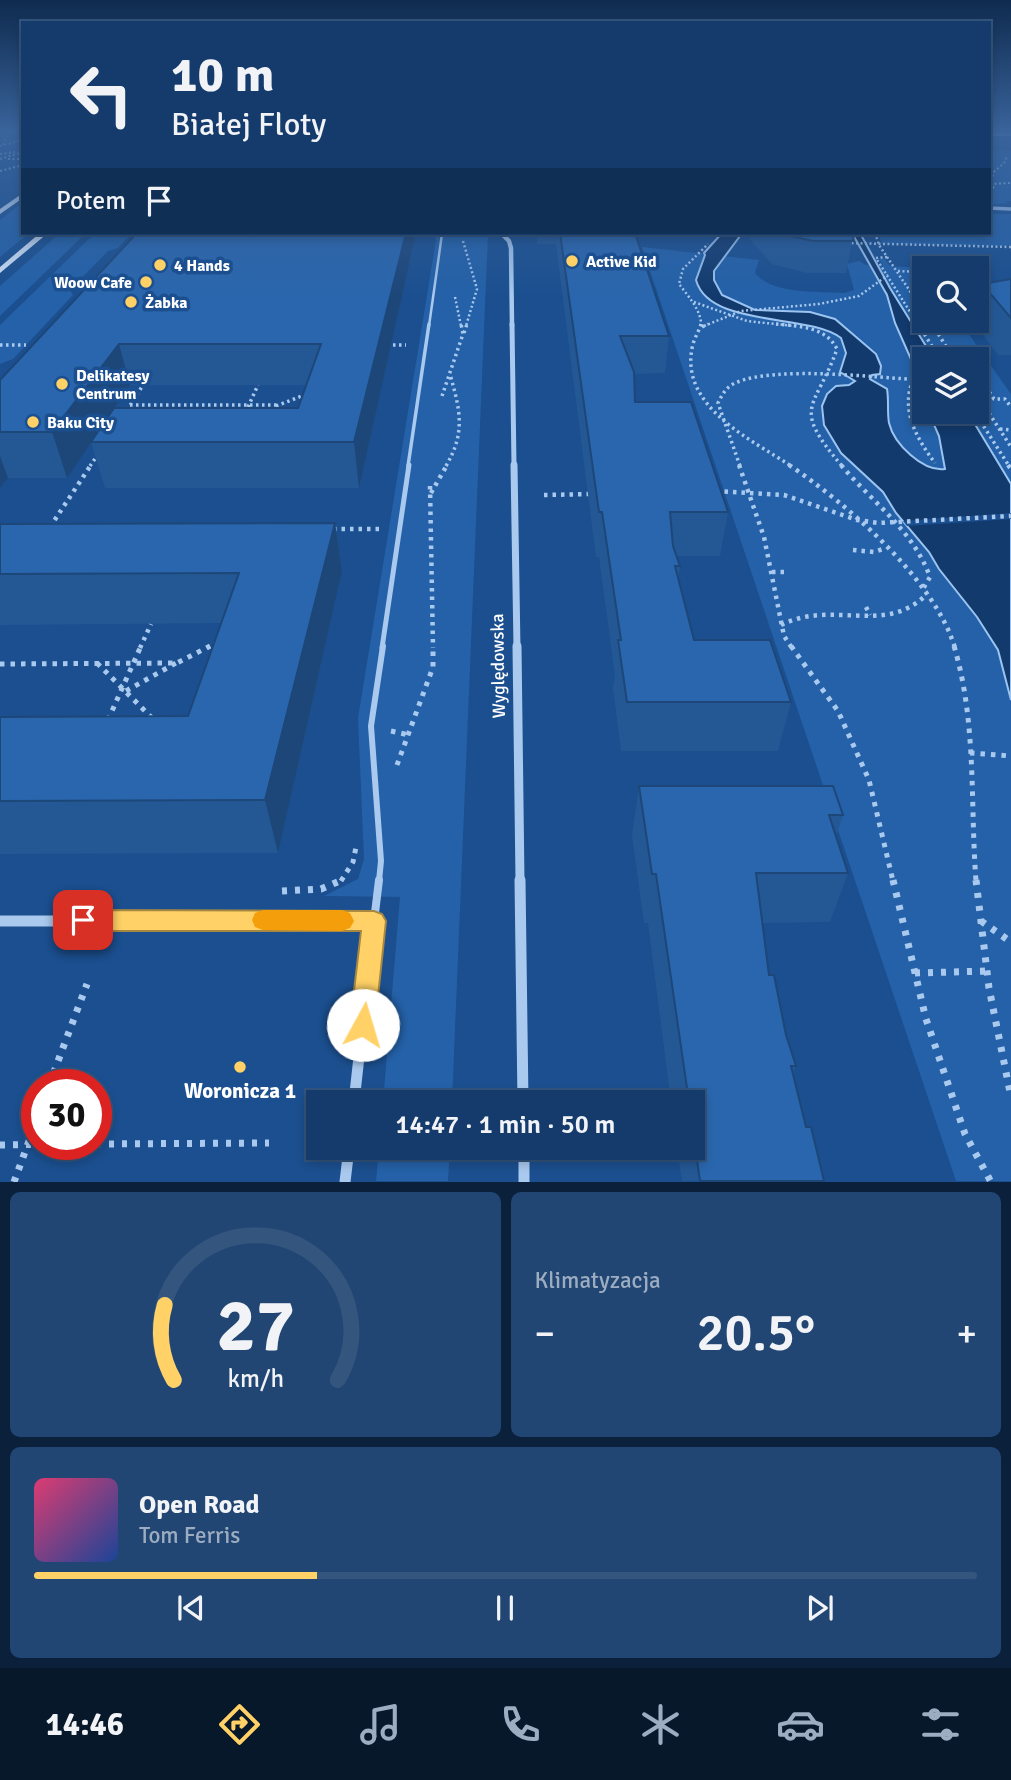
<!DOCTYPE html>
<html lang="pl">
<head>
<meta charset="utf-8">
<style>
  :root { --surface:#143b6b; --page:#214673; --text:#f1f3f6; --muted:#9dadc1; --line:#33557e; --accent:#ffd166 }
  body { margin:0; font-family:Signika,sans-serif; background:var(--page); color:var(--text); height:100vh; display:flex; flex-direction:column; font-size:26px; white-space:nowrap }
  * { box-sizing:border-box; margin:0 }
  p { font-size:23px; color:var(--muted) }
  .icon { flex:none; width:38px; height:38px; fill:none; stroke:currentColor; stroke-width:2; stroke-linecap:round; stroke-linejoin:round }
  .map { position:relative; height:1182px; overflow:hidden }
  .side { display:flex; flex-direction:column; gap:10px; padding:10px; background:#0b203b; flex:1 }
  .side>* { flex:none }
  .hud { position:absolute; left:21px; top:21px; width:970px; height:214px; border-radius:0px; box-shadow:0 4px 10px #0003,0 0 0 2px var(--line); background:#143b6b; color:var(--text); overflow:hidden }
  .buttons { position:absolute; left:912px; top:256px; display:grid; gap:14px }
  .buttons a { display:grid; place-items:center; width:77px; height:77px; border-radius:0px; background:var(--surface); box-shadow:0 4px 10px #0003,0 0 0 2px var(--line); font-size:35px }
  .speed { position:absolute; left:21px; top:1069px; display:flex; gap:14px; font-size:35px; font-weight:700; text-align:center }
  .speed>* { display:grid; place-content:center; width:91px; height:91px; border-radius:50%; background:var(--surface); box-shadow:0 4px 10px #0003,0 0 0 2px var(--line); line-height:1 }
  .speed .limit { border:10px solid #d22; background:#fff; color:#111 }
  .pin { position:absolute; display:grid; place-items:center; width:60px; height:60px; color:#fff; margin:-30px; border-radius:14px; box-shadow:0 4px 10px #0006 }
  .me { position:absolute; width:77px; margin:-38px; rotate:6deg; stroke-linejoin:round; filter:drop-shadow(0 0 5px #0008) }
  .turn { display:flex; align-items:center; gap:24px; height:147px; padding:0 35px; font-size:32px }
  .turn .icon { width:91px; height:91px; stroke-width:2.5 }
  .turn b { display:block; font-size:49px; line-height:60px }
  .then { display:flex; align-items:center; height:66px; padding:0 35px; background:#0003; gap:14px; font-size:26px }
  .big { font-size:52px; font-weight:600; line-height:1.1 }
  .side .tile { flex:1; display:flex; flex-direction:column; justify-content:center; gap:10px; min-width:0; padding:0 24px; border-radius:10px; background:var(--page) }
  .side .dial { align-items:center; gap:0 }
  .dial svg { height:182px; overflow:visible; fill:none; stroke:var(--line); stroke-width:7; stroke-linecap:round; text-anchor:middle }
  .dial text { fill:var(--text); stroke:none }
  .song { display:flex; align-items:center; gap:21px }
  .cover { width:84px; height:84px; border-radius:10px; background:linear-gradient(135deg,hsl(340 70% 55%),hsl(220 70% 35%)) }
  .played { height:7px; border-radius:4px; background:linear-gradient(90deg,var(--accent) 30%,var(--line) 30%) }
  .keys { display:flex; justify-content:space-around; direction:ltr }
  .heat { display:flex; justify-content:space-between; align-items:center; font-size:38px; direction:ltr }
  .side .tiles { flex:1; display:grid; gap:10px; grid-template-columns:1fr 1fr }
  .tile:last-child { grid-column:span 2 }
  .trip { position:absolute; left:306px; top:1090px; width:399px; height:70px; border-radius:0px; background:var(--surface); box-shadow:0 4px 10px #0003,0 0 0 2px var(--line); font-weight:600; line-height:70px; text-align:center }
  .tabs { display:flex; height:112px; justify-content:space-around; align-items:center; background:#08182b; color:var(--muted) }
  .tabs .icon { width:49px; height:49px }
  .tabs .on { color:var(--accent) }
  .tabs b { font-size:32px; color:var(--text) }
  .map>svg:first-child { display:block }
  .green { fill:#2461a8; fill-rule:evenodd }
  .water { fill:#123a6d; stroke:#9cc4f0; stroke-width:2 }
  .pier { fill:#1b4f8f }
  .lines { fill:none; stroke-linecap:round; stroke-linejoin:round }
  .path-far5 { stroke:#a9c9ee; stroke-width:2; stroke-dasharray:2 2.5; stroke-linecap:butt }
  .path-far4 { stroke:#a9c9ee; stroke-width:2.5; stroke-dasharray:2 2.5; stroke-linecap:butt }
  .path-far3 { stroke:#a9c9ee; stroke-width:3.5; stroke-dasharray:2.5 3.5; stroke-linecap:butt }
  .path-far2 { stroke:#a9c9ee; stroke-width:4.5; stroke-dasharray:3.5 5; stroke-linecap:butt }
  .path-far1 { stroke:#a9c9ee; stroke-width:5; stroke-dasharray:4.5 6; stroke-linecap:butt }
  .path { stroke:#a9c9ee; stroke-width:7; stroke-dasharray:5 8; stroke-linecap:butt }
  .lane-far4 { stroke:#a9c9ee; stroke-width:2.5 }
  .lane-far3 { stroke:#a9c9ee; stroke-width:3.5 }
  .lane-far2 { stroke:#a9c9ee; stroke-width:5 }
  .lane-far1 { stroke:#a9c9ee; stroke-width:6 }
  .lane { stroke:#a9c9ee; stroke-width:8 }
  .street-far5 { stroke:#a9c9ee; stroke-width:3.5 }
  .street-far4 { stroke:#a9c9ee; stroke-width:4.5 }
  .street-far3 { stroke:#a9c9ee; stroke-width:5 }
  .street-far2 { stroke:#a9c9ee; stroke-width:7 }
  .street-far1 { stroke:#a9c9ee; stroke-width:9 }
  .street { stroke:#a9c9ee; stroke-width:11 }
  .secondary { fill:#d6e6fa; fill-rule:evenodd }
  .wall { fill:#245895; fill-rule:evenodd }
  .shaded-wall { fill:#1d4779 }
  .building { fill:#2a66ad; stroke:#1d4779; stroke-width:2 }
  .route { fill:#ffd166; stroke:#a68842; stroke-width:2 }
  .slow { fill:#f59e0b }
  .poi-dot { fill:#ffd166; stroke:#1b4f8f; stroke-width:2.5 }
  .labels { text-anchor:middle; stroke-width:7; stroke-linejoin:round; paint-order:stroke }
  .far-poi-label { font-size:16px; font-weight:bold; fill:#fff; stroke:#1b4f8f; text-anchor:start }
  .street-label { font-size:18px; fill:#fff; stroke:#1b4f8f }
  .near-poi-label { font-size:21px; font-weight:bold; fill:#fff; stroke:#1b4f8f }
</style>
</head>
<body>
<div class="map">
<svg width="1011" height="1182" viewBox="0 0 1011 1182">
  <rect width="100%" height="100%" fill="#1b4f8f"/>
  <path class="green" d="M 989,151 L 1011,151 L 1011,201 L 1006,201 L 1008,203 L 989,205 Z
    M 23,202 L 23,233 L 29,233 L 0,257 L 0,220 Z
    M 989,214 L 1011,214 L 1011,246 L 882,244 L 878,233 L 989,233 Z
    M 60,233 L 86,233 L 0,316 L 0,286 Z
    M 95,233 L 132,233 L 118,248 L 108,251 L 70,290 L 73,295 L 13,359 L 0,364 L 0,325 Z
    M 368,233 L 488,233 L 452,1102 L 383,1102 L 400,897 L 324,896 L 358,879 L 364,859 L 358,718 L 436,240 L 435,237 L 366,237 Z
    M 642,247 L 759,260 L 755,273 C 773,295 818,291 844,293 L 854,290 L 847,264 L 859,261 L 866,265 L 883,266 L 879,258 L 885,259 L 890,266 L 922,268 L 924,320 L 959,320 L 1011,394 L 1011,1181 L 956,1181 ZM 924,359 L 976,359 L 976,411 L 924,411 Z
    M 379,1148 L 450,1148 L 448,1181 L 376,1181 Z"/>
  <path class="water" d="M 722,233 L 740,236 L 714,271 L 714,280 L 722,295 L 755,310 L 810,312 L 835,319 L 876,354 L 881,366 L 880,374 L 872,375 L 870,379 L 887,389 C 889,400 887,412 889,423 C 894,444 923,472 945,469 L 939,436 L 928,411 L 967,411 L 1011,484 L 1011,700 L 998,650 L 977,617 L 939,569 L 929,552 L 896,513 L 883,492 L 841,453 L 824,425 L 822,406 L 827,394 L 836,386 L 849,385 L 855,381 L 840,372 L 846,353 L 841,338 C 809,313 709,328 696,280 L 705,255 L 704,253 Z
    M 852,233 L 860,233 L 890,288 L 934,359 L 924,359 L 924,379 L 918,375 L 895,323 L 887,295 Z"/>
  <path class="pier" d="M 1011,513 L 1011,519 L 907,526 L 903,521 Z"/>
  <g class="lines">
    <path class="path-far5" d="M 3,145 L 9,131
      M 0,146 L 23,140
      M 0,154 L 15,152
      M 0,159 L 23,152
      M 8,159 L 23,159
      M 0,171 L 23,165
      M 990,184 L 1011,183
      M 994,188 L 990,184 L 994,172 L 1006,161 L 1006,155"/>
    <path class="path-far4" d="M 875,233 L 879,245 L 924,312
      M 463,241 L 477,289 L 466,326
      M 847,243 L 1011,247
      M 887,257 L 876,258 L 919,326
      M 898,271 L 924,272
      M 455,297 L 461,326
      M 694,302 L 747,321 L 794,326
      M 929,320 L 933,326
      M 701,326 C 702,311 688,296 679,284 L 683,269 L 708,244
      M 704,326 L 741,311 L 819,304 L 859,296 L 888,275"/>
    <path class="path-far3" d="M 701,324 C 699,331 695,337 693,344 C 677,406 751,439 791,466
      M 776,324 C 799,326 826,327 837,349 C 815,411 790,405 842,466
      M 918,324 L 940,359
      M 932,324 L 954,359
      M 702,327 L 708,324
      M 464,333 L 467,324
      M 0,345 L 26,345
      M 387,345 L 406,345
      M 976,370 L 987,371 L 981,363
      M 976,372 L 994,399 L 1005,399 L 1011,407
      M 913,380 C 900,410 917,439 935,463
      M 976,393 L 1011,447
      M 442,396 L 463,334 L 461,324
      M 130,405 L 278,405
      M 276,406 L 307,394
      M 248,407 L 258,385
      M 127,410 L 145,382
      M 974,411 L 1009,466
      M 1000,429 L 1011,430
      M 90,466 L 99,453
      M 446,466 C 466,432 460,410 450,374
      M 740,466 L 718,403 C 722,395 726,387 735,383 C 776,365 877,378 924,380"/>
    <path class="path-far2" d="M 739,465 L 764,537 L 784,636 L 792,648
      M 789,465 C 846,503 935,580 955,648
      M 841,465 C 872,502 913,530 930,577 L 923,589
      M 1008,465 L 1011,469
      M 430,486 L 433,648
      M 716,491 L 784,495 L 857,520 L 878,523 L 1011,516
      M 431,493 L 447,465
      M 544,495 L 592,494
      M 50,527 L 91,465
      M 333,529 L 381,529
      M 853,550 L 874,552 L 886,548
      M 772,572 L 789,572
      M 866,607 L 870,615
      M 781,625 C 833,599 884,636 926,595
      M 140,648 L 151,624
      M 207,648 L 218,642"/>
    <path class="path-far1" d="M 791,646 L 838,711 L 869,780 L 893,881
      M 954,646 C 977,723 970,802 976,881
      M 97,663 L 153,719
      M 0,664 L 177,663 L 210,646
      M 126,691 L 176,663
      M 108,720 L 141,646
      M 391,731 L 409,735
      M 970,753 L 1011,756
      M 397,765 L 433,667 L 433,646
      M 341,881 L 353,862 L 356,847"/>
    <path class="path" d="M 893,880 L 926,1019 L 965,1134 L 991,1182
      M 976,880 L 989,988 L 1011,1097
      M 282,891 L 321,889 L 342,880
      M 981,921 L 1011,942
      M 915,973 L 986,971
      M 49,1085 L 87,984
      M 96,1144 L 269,1143
      M 0,1145 L 66,1144
      M 14,1182 L 37,1119"/>
    <path class="lane-far4" d="M 410,234 L 442,234 L 429,326"/>
    <path class="lane-far3" d="M 408,466 L 429,324"/>
    <path class="lane-far2" d="M 382,648 L 409,465"/>
    <path class="lane-far1" d="M 379,881 L 381,861 L 371,726 L 383,646"/>
    <path class="lane" d="M 374,921 L 379,880"/>
    <path class="street-far5" d="M 989,208 L 1011,209"/>
    <path class="street-far4" d="M 501,233 L 509,241 L 511,248 L 512,326"/>
    <path class="street-far3" d="M 512,324 L 514,466"/>
    <path class="street-far2" d="M 514,465 L 517,648"/>
    <path class="street-far1" d="M 517,646 L 520,881"/>
    <path class="street" d="M 520,880 L 523,1102
      M 0,921 L 374,921 L 354,1102
      M 524,1148 L 524,1182
      M 345,1182 L 349,1148"/>
    <path class="secondary" d="M 989,132 L 1011,132 L 1011,136 L 989,136 Z
      M 23,193 L 23,198 L 0,214 L 0,209 Z
      M 40,233 L 48,233 L 0,273 L 0,267 Z"/>
  </g>
  <path class="wall" d="M 537,233 L 635,233 L 669,336 L 665,373 L 634,374 L 635,402 L 728,512 L 720,556 L 677,556 L 680,566 L 678,579 L 694,640 L 791,702 L 778,751 L 621,751 L 613,688 L 615,675 L 599,557 L 596,557 L 556,244 L 537,244 Z
    M 745,233 L 854,233 L 846,273 L 807,273 L 772,264 L 745,234 Z
    M 415,238 L 359,488 L 105,488 L 91,442 L 67,478 L 8,478 L 0,488 L 0,380 ZM 130,385 L 306,385 L 298,408 L 114,408 Z
    M 1011,279 L 1011,355 L 998,355 L 972,320 L 976,320 L 976,302 L 982,284 Z
    M 335,523 L 342,571 L 278,853 L 0,854 L 0,717 L 188,716 L 221,623 L 0,625 L 0,524 Z
    M 639,786 L 843,815 L 836,836 L 848,873 L 830,922 L 762,923 L 769,975 L 796,1066 L 793,1073 L 806,1127 L 824,1181 L 682,1181 L 677,1148 L 693,1148 L 693,1102 L 671,1102 L 648,923 L 644,923 L 632,835 Z"/>
  <path class="shaded-wall" d="M 406,233 L 415,233 L 415,238 L 359,488 L 354,442 Z
    M 119,344 L 130,385 L 67,478 L 52,432 Z
    M 0,456 L 8,478 L 0,488 Z
    M 335,523 L 342,571 L 278,853 L 265,800 Z"/>
  <path class="building" d="M 137,233 L 406,233 L 354,442 L 91,442 L 114,408 L 298,408 L 321,344 L 119,344 L 52,432 L 0,432 L 0,380 Z
    M 560,233 L 635,233 L 669,336 L 620,336 L 634,372 L 635,402 L 691,402 L 728,512 L 670,512 L 673,546 L 680,566 L 675,566 L 694,640 L 770,640 L 791,702 L 627,702 L 618,640 L 621,640 L 602,512 L 599,512 Z
    M 777,233 L 854,233 L 853,241 L 813,241 Z
    M 1011,279 L 1011,318 L 982,284 Z
    M 335,523 L 265,800 L 0,801 L 0,717 L 188,716 L 239,573 L 0,574 L 0,524 Z
    M 639,786 L 833,786 L 843,815 L 829,815 L 848,873 L 756,873 L 769,975 L 774,975 L 786,1035 L 796,1066 L 791,1066 L 806,1127 L 811,1127 L 824,1181 L 700,1181 L 693,1132 L 693,1102 L 689,1102 L 656,874 L 652,874 Z"/>
  <linearGradient id="sky" x2="0" y2="1"><stop stop-color="#0f2b4f"/><stop offset="0.44" stop-color="#39639b"/><stop offset="1" stop-color="#39639b" stop-opacity="0"/></linearGradient>
  <rect width="1011" height="297" fill="url(#sky)"/>
  <path class="route" d="M 83,910 L 374,911 L 382,914 L 386,921 L 375,1025 L 371,1033 L 363,1037 L 354,1033 L 350,1025 L 361,931 L 83,931 L 75,928 L 71,920 L 75,913 Z"/>
  <path class="slow" d="M 263,910 L 342,910 L 350,913 L 354,921 L 350,928 L 342,931 L 263,930 L 255,927 L 252,920 L 255,913 Z"/>
  <g class="poi-dot">
    <circle cx="572" cy="261" r="7"/>
    <circle cx="160" cy="265" r="7"/>
    <circle cx="146" cy="282" r="7"/>
    <circle cx="131" cy="302" r="7"/>
    <circle cx="62" cy="384" r="7"/>
    <circle cx="33" cy="422" r="7"/>
    <circle cx="240" cy="1067" r="7"/>
  </g>
  <g class="labels">
    <g class="far-poi-label">
      <text x="586" y="267">Active Kid</text>
      <text x="174" y="271">4 Hands</text>
      <text x="132" y="288" text-anchor="end">Woow Cafe</text>
      <text x="145" y="308">Żabka</text>
      <text x="76" y="381">Delikatesy<tspan x="76" dy="18">Centrum</tspan></text>
      <text x="47" y="428">Baku City</text>
    </g>
    <g class="street-label">
      <text transform="translate(498 666) rotate(-91)" y="6">Wyględowska</text>
    </g>
    <g class="near-poi-label">
      <text x="240" y="1098">Woronicza 1</text>
    </g>
  </g>
</svg>
<div class="buttons">
<a><svg class="icon" aria-label="search" viewBox="0 0 24 24"><circle cx="10" cy="10" r="6"/><path d="M15 15l6 6"/></svg></a>
<a><svg class="icon" aria-label="layers" viewBox="0 0 24 24"><path d="M12 4l9 5-9 5-9-5zM3 14l9 5 9-5"/></svg></a>
</div>
<div class="speed"><div class="limit">30</div></div>
<div class="pin" style="left:83px;top:920px;background:#d93025"><svg class="icon" aria-label="arrive" viewBox="0 0 24 24"><path d="M6 21V4h12l-3 4 3 4H6"/></svg></div>
<svg class="me" style="left:363px;top:1025px" viewBox="-20 -20 40 40"><circle r="19" fill="#fff"/><path d="M0-13L10 11 0 6-10 11z" fill="#ffd166"/></svg>
<div class="trip">14:47 · 1 min · 50 m</div>
<div class="hud">
<div class="turn"><svg class="icon" aria-label="left" viewBox="0 0 24 24"><path d="M17 20v-9H6M10 6l-5 5 5 5"/></svg><div><b>10 m</b>Białej Floty</div></div>
<div class="then">Potem<svg class="icon" aria-label="arrive" viewBox="0 0 24 24"><path d="M6 21V4h12l-3 4 3 4H6"/></svg></div>
</div>
</div>
<section class="side">
<div class="tiles">
<div class="tile dial"><svg viewBox="0 0 100 80">
<path d="M14 69A42 42 0 1 1 86 69"/>
<path d="M14 69A42 42 0 0 1 10 36" stroke="#ffd166"/>
<text x="50" y="56" font-size="32" font-weight="700">27</text>
<text x="50" y="72" font-size="11">km/h</text>
</svg></div>
<div class="tile"><p>Klimatyzacja</p>
<div class="heat"><a>−</a><b class="big">20.5°</b><a>+</a></div>
</div>
<div class="tile">
<div class="song"><i class="cover"></i><div><b>Open Road</b><p>Tom Ferris</p></div></div>
<div class="played"></div>
<div class="keys"><svg class="icon" aria-label="previous" viewBox="0 0 24 24"><path d="M18 5L8 12l10 7zM5 5v14"/></svg><svg class="icon" aria-label="pause" viewBox="0 0 24 24"><path d="M8 5v14M16 5v14"/></svg><svg class="icon" aria-label="next" viewBox="0 0 24 24"><path d="M6 5l10 7-10 7zM19 5v14"/></svg></div>
</div>
</div>
</section>
<nav class="tabs">
<b>14:46</b>
<svg class="icon on" aria-label="directions" viewBox="0 0 24 24"><path d="M12 3l9 9-9 9-9-9zM9 14v-3h6M13 9l2 2-2 2"/></svg>
<svg class="icon" aria-label="music" viewBox="0 0 24 24"><path d="M9 18V5l10-2v13"/><circle cx="6" cy="18" r="3"/><circle cx="16" cy="16" r="3"/></svg>
<svg class="icon" aria-label="phone" viewBox="0 0 24 24"><path d="M5 4h4l2 5-3 2q2 4 5 5l2-3 5 2v4C11 20 4 13 5 4z"/></svg>
<svg class="icon" aria-label="climate" viewBox="0 0 24 24"><path d="M12 3v18M4 7l16 10M4 17L20 7"/></svg>
<svg class="icon" aria-label="car" viewBox="0 0 24 24"><path d="M5 17H2v-5l4-1 3-4h7l3 4 3 1v5h-3M9 17h6M6 11h13"/><circle cx="7" cy="17" r="2"/><circle cx="17" cy="17" r="2"/></svg>
<svg class="icon" aria-label="filters" viewBox="0 0 24 24"><path d="M4 7h16M4 17h16"/><circle cx="9" cy="7" r="2"/><circle cx="15" cy="17" r="2"/></svg>
</nav>
</body>
</html>
